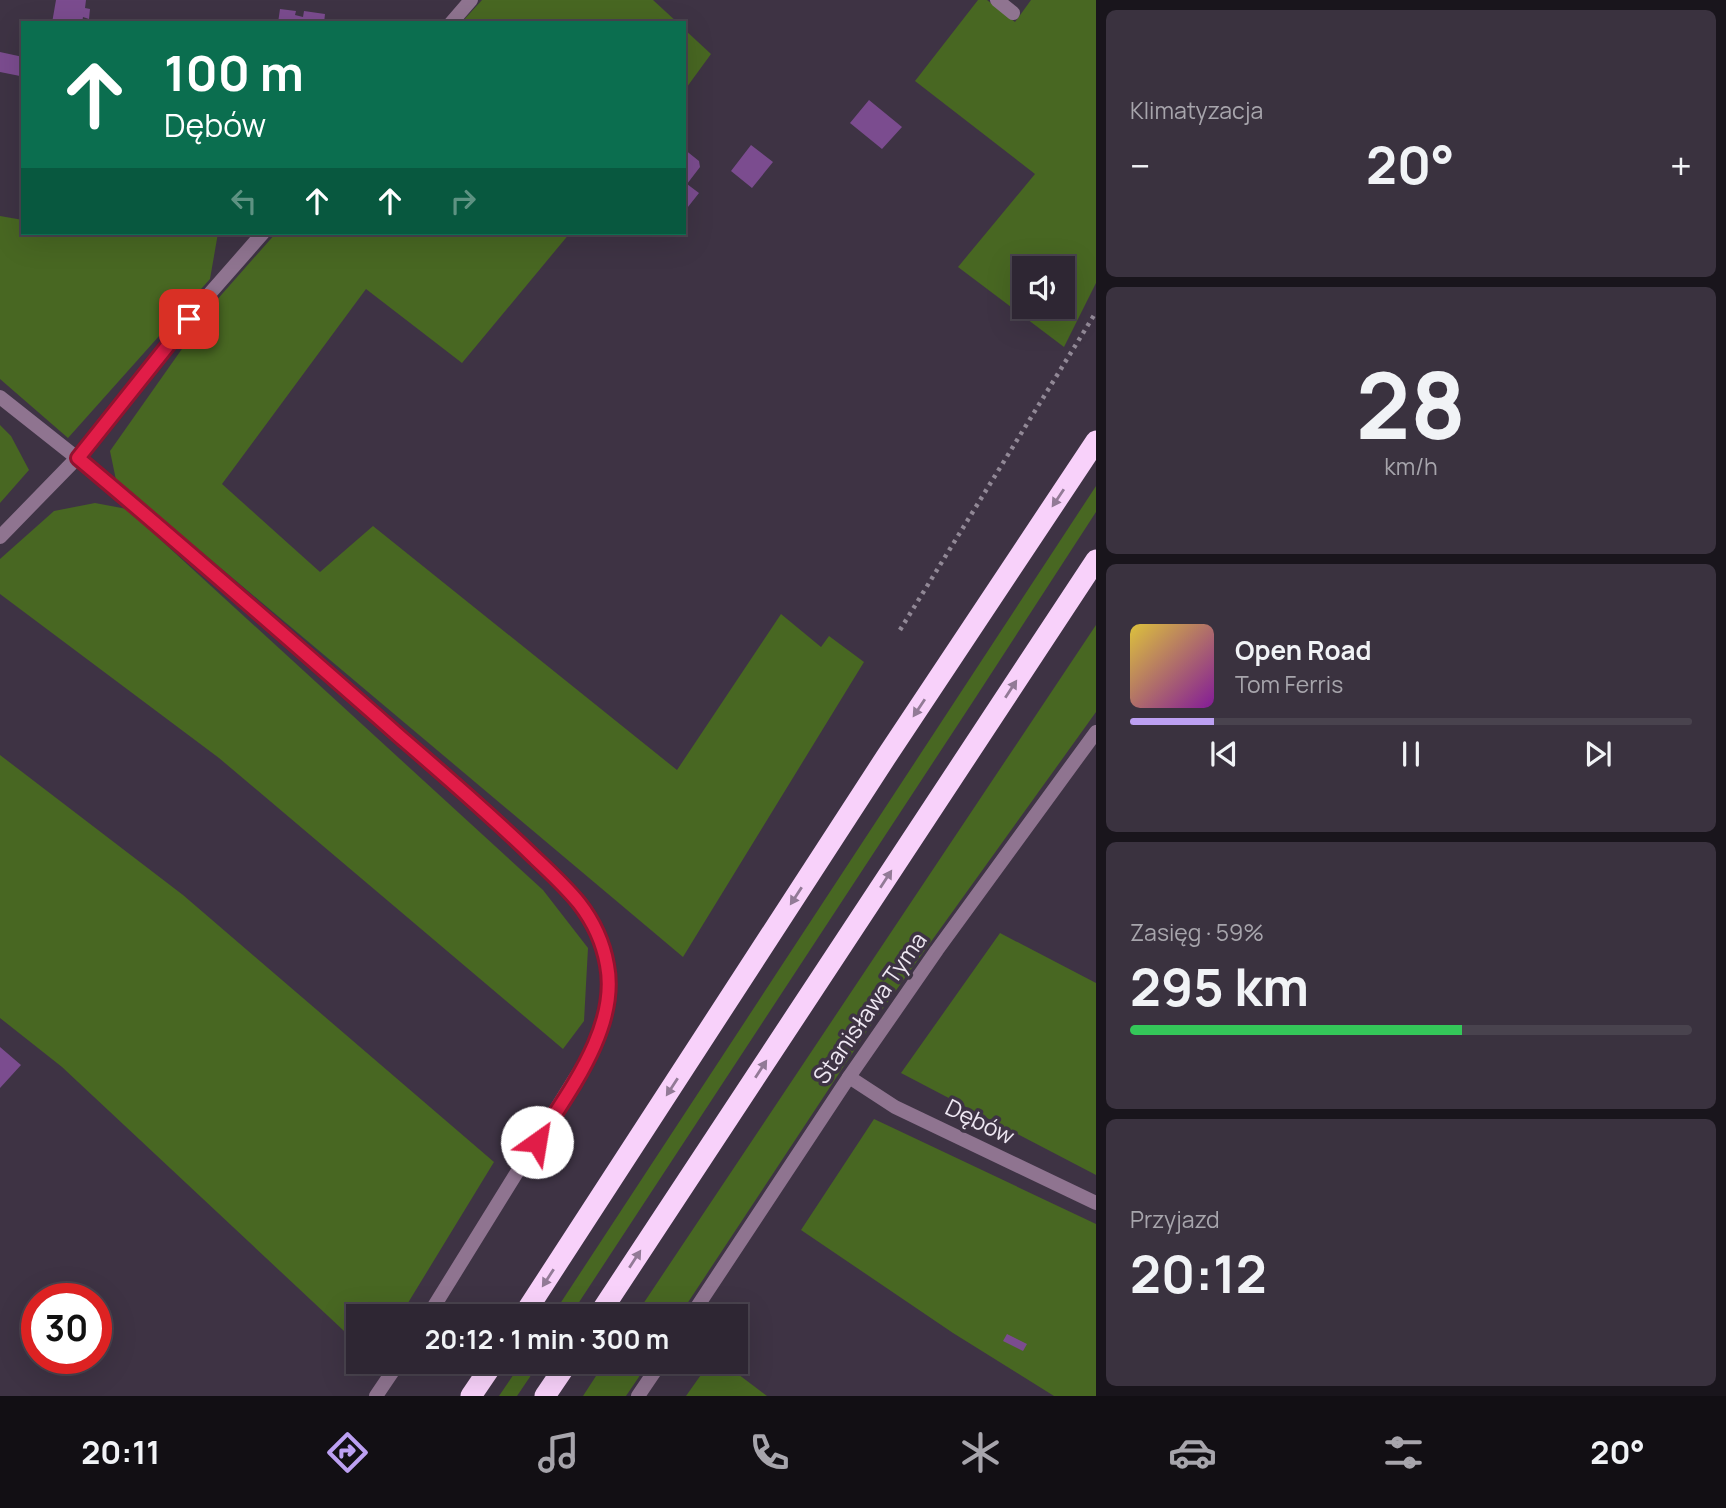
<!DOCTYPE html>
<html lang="pl">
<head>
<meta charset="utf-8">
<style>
  :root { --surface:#2e2633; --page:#3a323f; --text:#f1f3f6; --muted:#a7a5ac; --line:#49434e; --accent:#bca0f2 }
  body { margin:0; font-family:Manrope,sans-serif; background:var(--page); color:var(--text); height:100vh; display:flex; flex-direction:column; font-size:26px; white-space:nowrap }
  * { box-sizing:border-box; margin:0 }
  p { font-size:23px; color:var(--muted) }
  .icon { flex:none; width:38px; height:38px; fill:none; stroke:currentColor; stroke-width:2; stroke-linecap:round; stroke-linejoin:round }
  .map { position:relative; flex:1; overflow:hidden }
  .details { display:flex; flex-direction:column; gap:10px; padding:10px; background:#19151c; width:630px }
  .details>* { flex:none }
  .top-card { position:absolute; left:21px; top:21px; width:665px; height:214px; border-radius:0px; box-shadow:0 7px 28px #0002,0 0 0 2px var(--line); background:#0b6e4f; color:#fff; overflow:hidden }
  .buttons { position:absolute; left:1012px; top:256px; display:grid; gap:14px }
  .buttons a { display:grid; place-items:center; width:63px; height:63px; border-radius:0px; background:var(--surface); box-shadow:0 7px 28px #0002,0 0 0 2px var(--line); font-size:35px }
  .speed { position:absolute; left:21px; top:1283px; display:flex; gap:14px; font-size:35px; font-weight:700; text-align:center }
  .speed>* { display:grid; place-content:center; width:91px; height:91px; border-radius:50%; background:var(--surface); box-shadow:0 7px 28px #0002,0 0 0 2px var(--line); line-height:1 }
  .speed .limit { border:10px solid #d22; background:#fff; color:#111 }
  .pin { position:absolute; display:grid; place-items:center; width:60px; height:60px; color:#fff; margin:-30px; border-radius:14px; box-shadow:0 4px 10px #0006 }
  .me { position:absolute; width:77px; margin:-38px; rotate:32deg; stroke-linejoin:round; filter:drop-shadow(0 0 5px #0008) }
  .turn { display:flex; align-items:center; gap:24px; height:147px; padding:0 28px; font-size:32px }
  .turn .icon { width:91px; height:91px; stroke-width:2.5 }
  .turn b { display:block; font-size:49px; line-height:60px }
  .lanes { display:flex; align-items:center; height:66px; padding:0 28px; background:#0003; justify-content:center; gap:35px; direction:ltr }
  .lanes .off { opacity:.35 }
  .big { font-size:52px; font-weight:700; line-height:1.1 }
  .details .card { flex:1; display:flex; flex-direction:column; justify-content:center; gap:10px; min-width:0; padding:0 24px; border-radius:10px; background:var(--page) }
  .details .dial { align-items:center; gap:0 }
  .dial b { font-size:91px; line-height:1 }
  .song { display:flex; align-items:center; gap:21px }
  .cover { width:84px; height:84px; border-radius:10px; background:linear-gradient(135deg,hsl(50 70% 55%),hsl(290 70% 35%)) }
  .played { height:7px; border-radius:4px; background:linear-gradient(90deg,var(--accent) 15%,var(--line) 15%) }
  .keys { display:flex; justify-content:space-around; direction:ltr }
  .heat { display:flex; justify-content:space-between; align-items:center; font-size:38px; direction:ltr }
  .charge { height:10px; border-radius:5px; background:linear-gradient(90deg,#34c759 59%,var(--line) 0) }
  .trip { position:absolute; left:346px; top:1304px; width:402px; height:70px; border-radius:0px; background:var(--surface); box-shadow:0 7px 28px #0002,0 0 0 2px var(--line); font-weight:700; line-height:70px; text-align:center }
  .tabs { display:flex; height:112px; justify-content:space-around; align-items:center; background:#120f14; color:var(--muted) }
  .tabs .icon { width:49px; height:49px }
  .tabs .on { color:var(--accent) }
  .tabs b { font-size:32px; color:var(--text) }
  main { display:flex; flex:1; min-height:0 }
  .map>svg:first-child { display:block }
  .green { fill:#486722; fill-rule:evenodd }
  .building { fill:#7b4c8f }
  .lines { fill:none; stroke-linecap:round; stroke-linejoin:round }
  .path { stroke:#918896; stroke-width:4.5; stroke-dasharray:3.5 5; stroke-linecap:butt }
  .service { stroke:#8f7490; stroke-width:14 }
  .minor { stroke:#8f7490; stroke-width:14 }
  .tertiary { stroke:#8f7490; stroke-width:14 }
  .motorway { stroke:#f8d1fa; stroke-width:21 }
  .oneway { fill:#927a96 }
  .route-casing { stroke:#92132f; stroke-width:18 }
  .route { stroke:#e11d48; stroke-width:12 }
  .labels { text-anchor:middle; stroke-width:7; stroke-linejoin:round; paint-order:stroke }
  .street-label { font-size:23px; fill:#eee7f2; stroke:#3e3344 }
</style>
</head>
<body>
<main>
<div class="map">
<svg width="1096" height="1396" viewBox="0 0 1096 1396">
  <rect width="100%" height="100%" fill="#3e3344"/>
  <path class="green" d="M 482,0 L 653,0 L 678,23 L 461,23 Z
    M 978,0 L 987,0 L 1015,22 L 1031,0 L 1096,0 L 1096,283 L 1064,347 L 958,267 L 1035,174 L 915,81 ZM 1024,268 L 1062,268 L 1062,306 L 1024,306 Z
    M 684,29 L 711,54 L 684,91 Z
    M 0,216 L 23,220 L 23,233 L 218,233 L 210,279 L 68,438 L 0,379 Z
    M 276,233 L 570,233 L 462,363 L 366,289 L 222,484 L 320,572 L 373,526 L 677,770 L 781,614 L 821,647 L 829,636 L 864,662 L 683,957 L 116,480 L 110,451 L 215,302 Z
    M 0,425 L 11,436 L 29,470 L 0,503 Z
    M 1096,486 L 1096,512 L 974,700 L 570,1316 L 552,1316 Z
    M 95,503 L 127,509 L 543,890 L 588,948 L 584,1021 L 563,1049 L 219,758 L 0,594 L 0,559 L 54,511 Z
    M 1096,625 L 1096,712 L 869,1028 L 679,1316 L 635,1316 Z
    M 0,755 L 183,895 L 494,1162 L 400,1316 L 359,1316 L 359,1345 L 62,1067 L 0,1018 Z
    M 1000,933 L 1096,983 L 1096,1175 L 901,1073 Z
    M 874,1119 L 1096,1224 L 1096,1396 L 1054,1396 L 953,1333 L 801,1230 Z
    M 522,1362 L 540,1362 L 517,1396 L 499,1396 Z
    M 605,1362 L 649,1362 L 626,1396 L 583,1396 Z
    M 710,1362 L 722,1362 L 767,1396 L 686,1396 Z"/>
  <path class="building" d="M 56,0 L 86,0 L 85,8 L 90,9 L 89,19 L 83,17 L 82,23 L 52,23 Z
    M 280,9 L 296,11 L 295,15 L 303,17 L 304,11 L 325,14 L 324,23 L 278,23 Z
    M 0,52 L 23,57 L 20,76 L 0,72 Z
    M 869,100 L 902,127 L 882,149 L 850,123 Z
    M 751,145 L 773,162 L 752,188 L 731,171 Z
    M 684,149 L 699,161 L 700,167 L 687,184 L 699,193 L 684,212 Z
    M 0,1047 L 21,1065 L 0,1088 Z
    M 1007,1334 L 1027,1344 L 1023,1351 L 1003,1341 Z"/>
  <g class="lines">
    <path class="path" d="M 900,630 L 1096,312"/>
    <path class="service" d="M 0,397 L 77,458"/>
    <path class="minor" d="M 997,0 L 1013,13
      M 451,23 L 471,0
      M 77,458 C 195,555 309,656 423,757 C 462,791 500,825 537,860 C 557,880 579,899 593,924 C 617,970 610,1011 589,1056 L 428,1316
      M 0,537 L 77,458 L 205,299 L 263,233
      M 849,1077 L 895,1107 L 1096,1203
      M 376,1396 L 399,1362"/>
    <path class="tertiary" d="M 691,1316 L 849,1077 L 937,950 L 1096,732
      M 638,1396 L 661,1362"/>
    <path class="motorway" d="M 523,1316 L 886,757 L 1096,441
      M 598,1316 L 1096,560
      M 471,1396 L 494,1362
      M 545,1396 L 568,1362"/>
  </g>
  <defs><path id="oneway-solid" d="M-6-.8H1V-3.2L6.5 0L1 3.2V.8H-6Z" transform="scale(1.75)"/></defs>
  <g class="oneway">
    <use href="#oneway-solid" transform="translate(1058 498) rotate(124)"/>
    <use href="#oneway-solid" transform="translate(1011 689) rotate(-57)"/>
    <use href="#oneway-solid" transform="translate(919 708) rotate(124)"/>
    <use href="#oneway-solid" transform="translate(886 879) rotate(-57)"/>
    <use href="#oneway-solid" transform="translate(796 896) rotate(123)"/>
    <use href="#oneway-solid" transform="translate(761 1069) rotate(-57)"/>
    <use href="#oneway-solid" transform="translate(672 1087) rotate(123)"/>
    <use href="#oneway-solid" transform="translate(635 1259) rotate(-57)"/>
    <use href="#oneway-solid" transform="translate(548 1278) rotate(123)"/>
  </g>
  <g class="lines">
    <g class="route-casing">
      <path id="route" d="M 189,319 L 78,458 C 188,550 297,646 405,741 C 449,779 493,817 535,858 C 550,872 566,887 579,903 C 593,921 603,942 607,965 C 619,1028 568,1092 537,1142"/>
    </g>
    <use href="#route" class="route"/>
  </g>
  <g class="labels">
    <g class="street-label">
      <text transform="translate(870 1008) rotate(-55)" y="8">Stanisława Tyma</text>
      <text transform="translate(980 1122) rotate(26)" y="8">Dębów</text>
    </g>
  </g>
</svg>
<div class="buttons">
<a><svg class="icon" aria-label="sound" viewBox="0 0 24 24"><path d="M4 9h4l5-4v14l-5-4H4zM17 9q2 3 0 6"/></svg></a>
</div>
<div class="speed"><div class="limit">30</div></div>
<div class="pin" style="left:189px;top:319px;background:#d93025"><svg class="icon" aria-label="arrive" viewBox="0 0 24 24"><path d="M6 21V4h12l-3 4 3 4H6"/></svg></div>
<svg class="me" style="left:537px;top:1142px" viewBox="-20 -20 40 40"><circle r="19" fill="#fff"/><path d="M0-13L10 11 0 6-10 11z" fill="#e11d48"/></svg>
<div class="trip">20:12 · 1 min · 300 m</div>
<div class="top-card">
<div class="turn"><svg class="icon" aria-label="ahead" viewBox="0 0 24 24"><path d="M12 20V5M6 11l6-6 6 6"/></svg><div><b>100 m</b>Dębów</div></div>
<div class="lanes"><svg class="icon off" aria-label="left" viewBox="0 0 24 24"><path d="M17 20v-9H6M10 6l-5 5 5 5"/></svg><svg class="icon" aria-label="ahead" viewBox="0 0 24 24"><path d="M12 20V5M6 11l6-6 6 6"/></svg><svg class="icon" aria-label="ahead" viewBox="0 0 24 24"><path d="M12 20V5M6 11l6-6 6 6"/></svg><svg class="icon off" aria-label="right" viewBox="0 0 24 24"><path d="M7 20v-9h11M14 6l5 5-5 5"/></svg></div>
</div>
</div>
<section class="details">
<div class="card"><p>Klimatyzacja</p>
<div class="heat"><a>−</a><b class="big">20°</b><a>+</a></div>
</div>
<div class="card dial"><b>28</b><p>km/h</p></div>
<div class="card">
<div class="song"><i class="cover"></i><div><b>Open Road</b><p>Tom Ferris</p></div></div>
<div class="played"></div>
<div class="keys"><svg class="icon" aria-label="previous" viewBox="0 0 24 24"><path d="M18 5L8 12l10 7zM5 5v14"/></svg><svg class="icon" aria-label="pause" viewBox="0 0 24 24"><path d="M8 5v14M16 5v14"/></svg><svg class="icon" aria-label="next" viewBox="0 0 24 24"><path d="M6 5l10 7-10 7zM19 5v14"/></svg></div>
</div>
<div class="card"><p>Zasięg · 59%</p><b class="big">295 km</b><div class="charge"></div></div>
<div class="card"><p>Przyjazd</p><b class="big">20:12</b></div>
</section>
</main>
<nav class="tabs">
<b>20:11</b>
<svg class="icon on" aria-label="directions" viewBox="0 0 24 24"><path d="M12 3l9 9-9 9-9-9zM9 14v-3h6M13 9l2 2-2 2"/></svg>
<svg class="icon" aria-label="music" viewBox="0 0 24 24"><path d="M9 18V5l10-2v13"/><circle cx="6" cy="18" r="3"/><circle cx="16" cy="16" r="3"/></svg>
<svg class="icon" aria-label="phone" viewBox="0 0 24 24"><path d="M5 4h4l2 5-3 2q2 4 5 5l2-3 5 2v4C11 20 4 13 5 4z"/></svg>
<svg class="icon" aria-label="climate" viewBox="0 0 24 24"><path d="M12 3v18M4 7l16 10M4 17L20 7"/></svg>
<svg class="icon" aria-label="car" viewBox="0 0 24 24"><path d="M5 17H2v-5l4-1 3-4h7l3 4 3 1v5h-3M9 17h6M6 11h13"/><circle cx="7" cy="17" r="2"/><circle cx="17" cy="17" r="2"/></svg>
<svg class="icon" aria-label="filters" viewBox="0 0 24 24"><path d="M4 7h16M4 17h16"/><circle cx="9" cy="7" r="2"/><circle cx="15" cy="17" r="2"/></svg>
<b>20°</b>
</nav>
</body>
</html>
